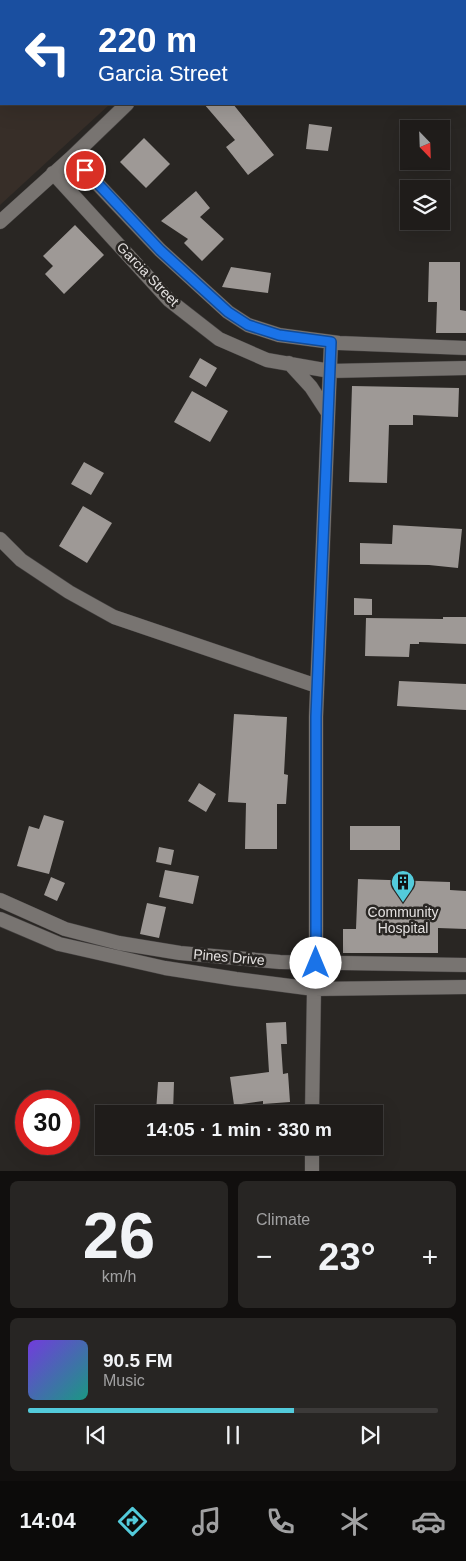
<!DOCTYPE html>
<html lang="en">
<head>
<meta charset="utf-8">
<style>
  :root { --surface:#1f1c1a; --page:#272523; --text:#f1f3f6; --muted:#a1a1a2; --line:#3c3a39; --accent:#53cbdb }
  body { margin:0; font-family:Arial,sans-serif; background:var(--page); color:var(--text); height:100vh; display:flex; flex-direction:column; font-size:19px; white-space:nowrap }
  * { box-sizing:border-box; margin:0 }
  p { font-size:16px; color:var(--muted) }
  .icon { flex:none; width:28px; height:28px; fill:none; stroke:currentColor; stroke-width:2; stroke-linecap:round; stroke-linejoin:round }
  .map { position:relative; height:1171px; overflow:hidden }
  .side { display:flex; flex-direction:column; gap:10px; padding:10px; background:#110f0e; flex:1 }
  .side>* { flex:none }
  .guide { position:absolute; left:0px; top:0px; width:466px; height:105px; box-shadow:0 5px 20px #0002,0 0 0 1px var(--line); background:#1a4fa0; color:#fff; overflow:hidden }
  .needle { width:32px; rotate:157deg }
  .fabs { position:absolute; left:400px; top:120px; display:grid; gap:10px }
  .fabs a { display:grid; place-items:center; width:50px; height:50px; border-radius:0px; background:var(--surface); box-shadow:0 5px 20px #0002,0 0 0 1px var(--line); font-size:25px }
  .speed { position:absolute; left:15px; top:1090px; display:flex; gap:10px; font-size:25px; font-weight:700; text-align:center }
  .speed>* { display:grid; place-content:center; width:65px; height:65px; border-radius:50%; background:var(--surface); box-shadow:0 5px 20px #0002,0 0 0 1px var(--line); line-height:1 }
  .speed .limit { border:8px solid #d22; background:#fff; color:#111 }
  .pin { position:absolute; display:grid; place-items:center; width:42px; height:42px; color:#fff; margin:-21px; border:2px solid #fff; border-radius:50%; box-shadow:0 1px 5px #0007 }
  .me { position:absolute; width:55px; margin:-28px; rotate:0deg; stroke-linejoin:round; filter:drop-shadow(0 0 4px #0008) }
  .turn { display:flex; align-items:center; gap:18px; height:105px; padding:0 15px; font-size:22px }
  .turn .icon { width:65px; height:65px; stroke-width:2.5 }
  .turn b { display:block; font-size:35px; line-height:42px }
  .big { font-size:38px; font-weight:600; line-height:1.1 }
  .side .tile { flex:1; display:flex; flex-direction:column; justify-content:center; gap:8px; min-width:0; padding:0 18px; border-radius:8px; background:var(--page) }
  .side .dial { align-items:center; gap:0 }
  .dial b { font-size:65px; line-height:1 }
  .song { display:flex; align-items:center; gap:15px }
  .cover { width:60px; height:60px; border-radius:8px; background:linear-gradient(135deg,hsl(260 70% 55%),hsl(170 70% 35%)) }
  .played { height:5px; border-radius:2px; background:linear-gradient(90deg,var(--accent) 65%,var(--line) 65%) }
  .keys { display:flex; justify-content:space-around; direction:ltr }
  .heat { display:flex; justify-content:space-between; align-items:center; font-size:28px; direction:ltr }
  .side .tiles { flex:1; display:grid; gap:10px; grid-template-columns:1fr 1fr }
  .tile:last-child { grid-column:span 2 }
  .trip { position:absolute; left:95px; top:1105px; width:288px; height:50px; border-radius:0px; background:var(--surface); box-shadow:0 5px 20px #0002,0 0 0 1px var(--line); font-weight:600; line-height:50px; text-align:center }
  .tabs { display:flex; height:80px; justify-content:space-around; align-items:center; background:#0c0b0a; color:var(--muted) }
  .tabs .icon { width:35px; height:35px }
  .tabs .current { color:var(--accent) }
  .tabs b { font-size:22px; color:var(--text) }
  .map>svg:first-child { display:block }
  .built { fill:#372e28 }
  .building { fill:#9e9996 }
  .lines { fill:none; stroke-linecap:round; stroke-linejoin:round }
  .minor-casing { stroke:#444140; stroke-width:15 }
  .minor { stroke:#787471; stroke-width:14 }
  .route-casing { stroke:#114b97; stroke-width:12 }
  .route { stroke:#1a73e8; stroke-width:9 }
  .labels { text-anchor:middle; stroke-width:5; stroke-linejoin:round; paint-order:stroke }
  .street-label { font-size:14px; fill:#e4e1e0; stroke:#292623 }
  .poi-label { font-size:14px; fill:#e4e1e0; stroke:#292623 }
</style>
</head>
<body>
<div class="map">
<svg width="466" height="1171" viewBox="0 0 466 1171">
  <rect width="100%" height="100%" fill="#292623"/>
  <path class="built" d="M 0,0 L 220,0 L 1,1 L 1,104 L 110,104 L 0,205 Z"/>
  <path class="building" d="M 204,104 L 233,104 L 274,155 L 248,175 L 226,147 L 235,140 Z
    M 309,124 L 332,127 L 328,151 L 306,149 Z
    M 144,138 L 170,164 L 146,188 L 120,162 Z
    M 196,191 L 210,208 L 200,217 L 224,239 L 202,261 L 184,243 L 188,239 L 161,221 Z
    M 75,225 L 104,255 L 64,294 L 45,274 L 53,266 L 43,256 Z
    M 429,262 L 460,262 L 460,310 L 466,311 L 466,333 L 436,333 L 437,302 L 428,302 Z
    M 231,267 L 271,273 L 268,293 L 222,287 Z
    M 200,358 L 217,368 L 206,387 L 189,377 Z
    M 352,386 L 459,388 L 458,417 L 413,415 L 413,425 L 389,425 L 387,483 L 349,482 Z
    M 192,391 L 228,411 L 210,442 L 174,422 Z
    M 84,462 L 104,473 L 91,495 L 71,484 Z
    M 83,506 L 112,523 L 87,563 L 59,546 Z
    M 393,525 L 462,529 L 458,568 L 429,565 L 360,564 L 360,543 L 392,544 Z
    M 354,598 L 372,599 L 372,615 L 354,615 Z
    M 443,617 L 466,617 L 466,644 L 419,642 L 419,644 L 410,644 L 409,657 L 365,656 L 366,618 L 443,619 Z
    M 399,681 L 466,684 L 466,710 L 397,706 Z
    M 234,714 L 287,717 L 284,774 L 288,775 L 286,804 L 277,804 L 277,849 L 245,849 L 246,803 L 228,802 Z
    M 199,783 L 216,794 L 206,812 L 188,801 Z
    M 44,815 L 64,821 L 49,874 L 17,866 L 29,826 L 39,829 Z
    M 350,826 L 400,826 L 400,850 L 350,850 Z
    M 159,847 L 174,850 L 171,865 L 156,862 Z
    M 165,870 L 199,876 L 193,904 L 159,897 Z
    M 51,877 L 65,883 L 57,901 L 44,895 Z
    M 358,879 L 450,882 L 450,890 L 466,891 L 466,929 L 438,928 L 438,953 L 343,953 L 343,929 L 356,929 Z
    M 147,903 L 166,907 L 159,938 L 140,934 Z
    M 286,1022 L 287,1044 L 281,1044 L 283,1074 L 288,1073 L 290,1102 L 263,1104 L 263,1101 L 234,1105 L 230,1077 L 269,1072 L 266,1023 Z
    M 158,1082 L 174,1082 L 173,1113 L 156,1112 Z"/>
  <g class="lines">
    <g class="minor-casing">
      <path id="minor" d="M 234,1 L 236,0
        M 72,157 L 160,250 L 228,312 L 248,325 L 279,335 L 339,343 L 466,348
        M 53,173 L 169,300 L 219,339 L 267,360 L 330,371 L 466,368
        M 0,222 L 72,157 L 127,104
        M 289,363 L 311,387 L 328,413
        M 0,539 L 21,560 L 69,592 L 114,617 L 317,686
        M 0,900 L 65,929 L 119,943 L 180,953 L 280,962 L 466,965
        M 0,919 L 59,944 L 165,968 L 236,979 L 314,989 L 466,987
        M 312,1114 L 314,989 L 316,963 L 316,717 L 331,342
        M 312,1171 L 312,1146"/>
    </g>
    <use href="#minor" class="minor"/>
  </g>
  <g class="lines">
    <g class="route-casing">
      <path id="route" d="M 85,170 L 160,250 L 228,312 L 248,325 L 279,335 L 331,342 L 316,717 L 316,963"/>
    </g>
    <use href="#route" class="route"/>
  </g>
  <defs>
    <g id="building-pin" transform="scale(1.25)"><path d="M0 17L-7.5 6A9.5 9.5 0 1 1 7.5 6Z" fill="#53cbdb" stroke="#292623"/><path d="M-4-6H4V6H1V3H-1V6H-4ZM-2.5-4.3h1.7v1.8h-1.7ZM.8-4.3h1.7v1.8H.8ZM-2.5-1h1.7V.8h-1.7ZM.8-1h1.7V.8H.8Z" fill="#111"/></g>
  </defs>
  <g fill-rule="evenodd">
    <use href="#building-pin" x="403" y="882"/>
  </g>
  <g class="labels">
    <g class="street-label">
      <text transform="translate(148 274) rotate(46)" y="5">Garcia Street</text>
      <text transform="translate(229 957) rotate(5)" y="5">Pines Drive</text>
    </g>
    <g class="poi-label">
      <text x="403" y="917">Community<tspan x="403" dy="16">Hospital</tspan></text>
    </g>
  </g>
</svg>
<div class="fabs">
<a><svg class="needle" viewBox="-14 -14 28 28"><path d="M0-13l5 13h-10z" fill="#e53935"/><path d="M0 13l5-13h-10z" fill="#a1a1a2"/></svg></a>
<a><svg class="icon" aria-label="layers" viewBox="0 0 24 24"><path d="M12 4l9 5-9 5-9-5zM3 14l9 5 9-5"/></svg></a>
</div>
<div class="speed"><div class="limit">30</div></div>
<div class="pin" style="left:85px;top:170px;background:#d93025"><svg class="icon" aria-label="arrive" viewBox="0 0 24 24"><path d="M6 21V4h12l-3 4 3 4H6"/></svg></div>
<svg class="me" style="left:316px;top:963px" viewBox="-20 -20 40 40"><circle r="19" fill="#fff"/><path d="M0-13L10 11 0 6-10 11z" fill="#1a73e8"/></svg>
<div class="trip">14:05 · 1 min · 330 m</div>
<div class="guide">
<div class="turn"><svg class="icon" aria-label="left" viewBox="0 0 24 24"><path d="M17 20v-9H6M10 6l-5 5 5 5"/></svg><div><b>220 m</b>Garcia Street</div></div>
</div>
</div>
<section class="side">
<div class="tiles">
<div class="tile dial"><b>26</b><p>km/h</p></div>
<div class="tile"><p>Climate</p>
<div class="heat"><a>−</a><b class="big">23°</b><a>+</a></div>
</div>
<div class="tile">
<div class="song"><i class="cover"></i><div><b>90.5 FM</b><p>Music</p></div></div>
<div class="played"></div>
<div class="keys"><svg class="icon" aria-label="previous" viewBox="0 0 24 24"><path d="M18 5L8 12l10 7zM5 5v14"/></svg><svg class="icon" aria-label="pause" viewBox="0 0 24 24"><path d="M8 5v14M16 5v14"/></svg><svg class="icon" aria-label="next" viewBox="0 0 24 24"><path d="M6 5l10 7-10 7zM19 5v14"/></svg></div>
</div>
</div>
</section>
<nav class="tabs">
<b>14:04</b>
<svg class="icon current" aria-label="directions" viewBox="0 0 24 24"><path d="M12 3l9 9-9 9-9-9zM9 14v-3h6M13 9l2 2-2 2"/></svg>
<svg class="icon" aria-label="music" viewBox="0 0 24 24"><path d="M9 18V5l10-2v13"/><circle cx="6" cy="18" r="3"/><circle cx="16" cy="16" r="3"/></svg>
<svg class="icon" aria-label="phone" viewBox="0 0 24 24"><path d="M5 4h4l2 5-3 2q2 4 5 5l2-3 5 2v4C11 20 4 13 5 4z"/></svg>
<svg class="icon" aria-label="climate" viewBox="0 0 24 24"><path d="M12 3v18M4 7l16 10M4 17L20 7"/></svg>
<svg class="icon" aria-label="car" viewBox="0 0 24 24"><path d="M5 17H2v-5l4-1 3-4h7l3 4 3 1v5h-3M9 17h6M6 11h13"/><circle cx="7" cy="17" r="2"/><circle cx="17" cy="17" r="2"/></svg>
</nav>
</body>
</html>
